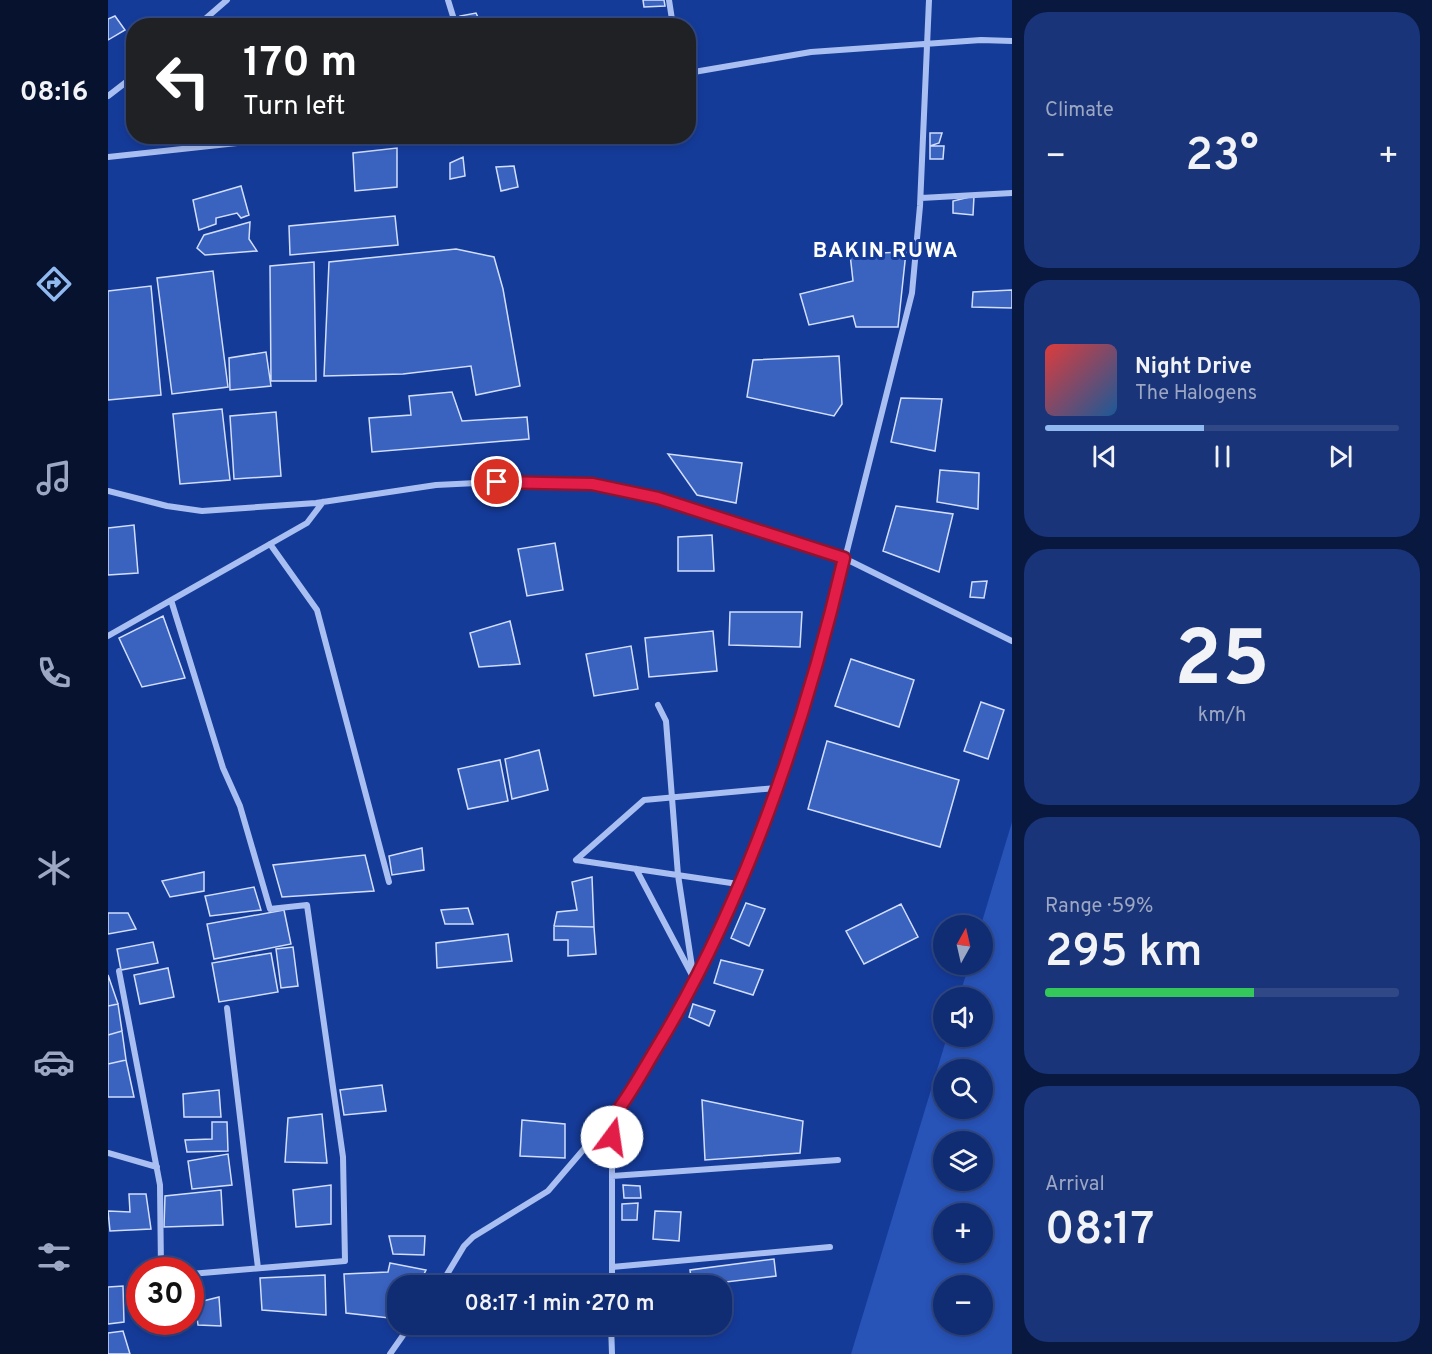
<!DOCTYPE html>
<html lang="en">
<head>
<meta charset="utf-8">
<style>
  :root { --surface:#102c73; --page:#193478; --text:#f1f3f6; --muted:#9ca7c4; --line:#304885; --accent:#90b9f0 }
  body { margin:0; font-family:Overpass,sans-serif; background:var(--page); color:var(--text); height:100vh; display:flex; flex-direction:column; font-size:22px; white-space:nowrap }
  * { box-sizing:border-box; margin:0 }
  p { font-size:20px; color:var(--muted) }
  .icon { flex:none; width:33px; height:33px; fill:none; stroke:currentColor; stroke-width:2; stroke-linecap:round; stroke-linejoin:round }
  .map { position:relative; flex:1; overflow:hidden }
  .side { display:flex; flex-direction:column; gap:12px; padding:12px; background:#09183f; width:420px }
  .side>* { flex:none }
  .banner { position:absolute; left:18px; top:18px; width:570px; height:126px; border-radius:24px; box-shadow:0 3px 9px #0003,0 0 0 2px var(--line); background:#202124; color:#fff; overflow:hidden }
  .needle { width:39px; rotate:8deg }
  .fabs { position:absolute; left:825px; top:915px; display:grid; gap:12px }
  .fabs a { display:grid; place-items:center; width:60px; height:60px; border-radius:50%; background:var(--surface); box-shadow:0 3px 9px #0003,0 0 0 2px var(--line); font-size:30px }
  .speed { position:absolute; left:18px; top:1257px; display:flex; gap:12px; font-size:30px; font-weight:700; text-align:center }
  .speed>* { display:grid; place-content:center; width:78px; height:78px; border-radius:50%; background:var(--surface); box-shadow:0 3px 9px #0003,0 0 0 2px var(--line); line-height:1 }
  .speed .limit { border:9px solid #d22; background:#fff; color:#111 }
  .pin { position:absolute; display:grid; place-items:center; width:51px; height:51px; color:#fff; margin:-26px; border:3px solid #fff; border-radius:50%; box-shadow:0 2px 6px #0007 }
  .me { position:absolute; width:66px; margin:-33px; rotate:14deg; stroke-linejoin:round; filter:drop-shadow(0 0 4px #0008) }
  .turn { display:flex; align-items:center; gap:21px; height:126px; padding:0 18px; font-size:27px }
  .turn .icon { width:78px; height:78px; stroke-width:2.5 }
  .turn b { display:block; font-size:42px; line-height:51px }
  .big { font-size:45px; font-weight:600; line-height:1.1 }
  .side .card { flex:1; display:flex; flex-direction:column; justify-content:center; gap:9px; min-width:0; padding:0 21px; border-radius:24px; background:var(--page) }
  .side .dial { align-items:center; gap:0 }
  .dial b { font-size:78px; line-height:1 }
  .song { display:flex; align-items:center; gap:18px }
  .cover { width:72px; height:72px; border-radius:9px; background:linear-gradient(135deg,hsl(0 70% 55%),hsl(210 70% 35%)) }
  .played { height:6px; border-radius:3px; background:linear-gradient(90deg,var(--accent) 45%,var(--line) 45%) }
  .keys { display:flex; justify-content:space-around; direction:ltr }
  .heat { display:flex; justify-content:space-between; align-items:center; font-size:33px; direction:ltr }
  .charge { height:9px; border-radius:4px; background:linear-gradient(90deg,#34c759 59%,var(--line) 0) }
  .trip { position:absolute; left:279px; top:1275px; width:345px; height:60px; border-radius:24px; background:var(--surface); box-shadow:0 3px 9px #0003,0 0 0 2px var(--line); font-weight:600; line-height:60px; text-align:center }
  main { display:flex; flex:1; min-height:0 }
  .tab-bar { display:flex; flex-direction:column; width:108px; justify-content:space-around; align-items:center; background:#06122e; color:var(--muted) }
  .tab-bar .icon { width:42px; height:42px }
  .tab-bar .active { color:var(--accent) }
  .tab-bar b { font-size:27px; color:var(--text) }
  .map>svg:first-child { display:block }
  .green { fill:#2853b7; fill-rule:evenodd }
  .building { fill:#3a62bf; stroke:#d1defd; stroke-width:1.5 }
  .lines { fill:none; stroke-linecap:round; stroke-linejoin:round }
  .street { stroke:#a9bff2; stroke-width:6 }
  .route-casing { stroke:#92132f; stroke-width:15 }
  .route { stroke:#e11d48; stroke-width:10 }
  .labels { text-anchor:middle; stroke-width:6; stroke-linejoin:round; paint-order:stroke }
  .district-label { font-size:21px; font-weight:bold; letter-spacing:1.5px; fill:#fff; stroke:#153b99 }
</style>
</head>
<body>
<main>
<nav class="tab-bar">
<b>08:16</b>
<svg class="icon active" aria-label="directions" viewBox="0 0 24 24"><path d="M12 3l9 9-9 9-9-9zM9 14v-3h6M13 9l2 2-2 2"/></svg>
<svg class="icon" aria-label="music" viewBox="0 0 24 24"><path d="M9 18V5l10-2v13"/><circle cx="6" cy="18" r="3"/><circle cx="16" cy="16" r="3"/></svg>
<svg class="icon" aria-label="phone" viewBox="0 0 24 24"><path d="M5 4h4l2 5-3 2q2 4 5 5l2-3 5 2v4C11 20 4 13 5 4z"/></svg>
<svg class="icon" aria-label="climate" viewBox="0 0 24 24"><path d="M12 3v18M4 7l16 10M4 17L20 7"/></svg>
<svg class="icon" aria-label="car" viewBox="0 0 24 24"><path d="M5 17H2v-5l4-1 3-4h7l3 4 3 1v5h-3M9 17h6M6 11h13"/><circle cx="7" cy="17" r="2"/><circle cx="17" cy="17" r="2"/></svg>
<svg class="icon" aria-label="filters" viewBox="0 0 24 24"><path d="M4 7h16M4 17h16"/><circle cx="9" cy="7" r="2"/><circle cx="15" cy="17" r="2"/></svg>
</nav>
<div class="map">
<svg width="904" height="1354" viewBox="0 0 904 1354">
  <rect width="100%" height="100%" fill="#153b99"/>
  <path class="green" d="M 904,822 L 904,1354 L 743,1354 L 839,1037 L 874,1036 L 874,998 L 851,997 L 861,965 L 874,964 L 873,925 ZM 836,1070 L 874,1070 L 874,1108 L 836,1108 ZM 836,1142 L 874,1142 L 874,1180 L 836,1180 ZM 836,1214 L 874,1214 L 874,1252 L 836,1252 ZM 836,1286 L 874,1286 L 874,1324 L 836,1324 Z"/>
  <path class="building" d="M 535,0 L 556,0 L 557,6 L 536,7 Z
    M 368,13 L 374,26 L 355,26 L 352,16 Z
    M 7,16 L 17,30 L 0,40 L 0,19 Z
    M 822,133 L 834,133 L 831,143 L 822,146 Z
    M 822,146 L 836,146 L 835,159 L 822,159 Z
    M 289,148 L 289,187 L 247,191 L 245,153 Z
    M 355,157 L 357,176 L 342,179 L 342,163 Z
    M 406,166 L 410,187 L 393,191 L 388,167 Z
    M 133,186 L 141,215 L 133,218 L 129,213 L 108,218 L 108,224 L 91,230 L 85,200 Z
    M 866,196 L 865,215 L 845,213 L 845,201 Z
    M 287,216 L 290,245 L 182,255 L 181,226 Z
    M 142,222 L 141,239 L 149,251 L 97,255 L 89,248 L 96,235 Z
    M 348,249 L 386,257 L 395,289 L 412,386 L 368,395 L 363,366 L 295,374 L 216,376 L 221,262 Z
    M 798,252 L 790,327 L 748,327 L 745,316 L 701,325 L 692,294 L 745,281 L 742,254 Z
    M 206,262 L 208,381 L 163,381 L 162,266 Z
    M 105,271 L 120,387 L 64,394 L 49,278 Z
    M 43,286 L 53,395 L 0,400 L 0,291 Z
    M 904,290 L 904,308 L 864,307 L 865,292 Z
    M 158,352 L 163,386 L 122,390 L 121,358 Z
    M 731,356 L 734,404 L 726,416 L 639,397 L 645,360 Z
    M 344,392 L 354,421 L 419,417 L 421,439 L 264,452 L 261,418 L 303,415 L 301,396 Z
    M 793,398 L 834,399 L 827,451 L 783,442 Z
    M 114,409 L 122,480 L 72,484 L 65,414 Z
    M 168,412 L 173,476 L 126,479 L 122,416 Z
    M 560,454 L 634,463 L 628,503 L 589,495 Z
    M 832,470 L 871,473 L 870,509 L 829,502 Z
    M 788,506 L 845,514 L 831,572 L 775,551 Z
    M 26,525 L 30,573 L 0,575 L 0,528 Z
    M 604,535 L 606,571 L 570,571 L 570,537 Z
    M 447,543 L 455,590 L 419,596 L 410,549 Z
    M 879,581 L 876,598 L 862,597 L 864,582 Z
    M 622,612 L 694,612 L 692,647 L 621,645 Z
    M 55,616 L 77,678 L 34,687 L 11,638 Z
    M 402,621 L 412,664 L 371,667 L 362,633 Z
    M 605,631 L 609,671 L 541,677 L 537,638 Z
    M 523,646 L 530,689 L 486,696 L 478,654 Z
    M 743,659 L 806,680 L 791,727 L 727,706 Z
    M 873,702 L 896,710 L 880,759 L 856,751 Z
    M 719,741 L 851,780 L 832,847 L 700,809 Z
    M 431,750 L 440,790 L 404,799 L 397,759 Z
    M 392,760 L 400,801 L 360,809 L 350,769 Z
    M 314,848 L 316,870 L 284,875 L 281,856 Z
    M 257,855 L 266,891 L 174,897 L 165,865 Z
    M 96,872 L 96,891 L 62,897 L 54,881 Z
    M 484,877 L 486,927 L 446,926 L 449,912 L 469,910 L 464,882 Z
    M 146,887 L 153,910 L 102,916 L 97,896 Z
    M 638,903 L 657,909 L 641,946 L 623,938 Z
    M 793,904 L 810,937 L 756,964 L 738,931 Z
    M 360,908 L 365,924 L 337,924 L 333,910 Z
    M 176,910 L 183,944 L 106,959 L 99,924 Z
    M 0,913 L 20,913 L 28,929 L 0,934 Z
    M 446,926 L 486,927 L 488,954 L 460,956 L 460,940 L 446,940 Z
    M 400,934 L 404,961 L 329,968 L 328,943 Z
    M 45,942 L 50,963 L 13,970 L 9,949 Z
    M 185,947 L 190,986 L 173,988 L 168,949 Z
    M 163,953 L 170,992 L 111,1002 L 104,963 Z
    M 613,960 L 655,970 L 645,995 L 606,983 Z
    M 60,968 L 66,997 L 32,1004 L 26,975 Z
    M 0,975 L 10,1004 L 0,1006 Z
    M 10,1004 L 14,1031 L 0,1035 L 0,1006 Z
    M 585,1004 L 607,1011 L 601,1026 L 581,1017 Z
    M 14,1031 L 18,1060 L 0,1064 L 0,1035 Z
    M 18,1060 L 26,1097 L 0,1097 L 0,1064 Z
    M 274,1085 L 278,1111 L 236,1115 L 232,1090 Z
    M 111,1090 L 113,1117 L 76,1117 L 75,1094 Z
    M 594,1100 L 695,1121 L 692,1153 L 597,1160 Z
    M 214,1114 L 219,1163 L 177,1162 L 180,1118 Z
    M 414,1120 L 457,1124 L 457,1158 L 412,1156 Z
    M 104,1122 L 119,1122 L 120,1151 L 79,1152 L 77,1140 L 104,1139 Z
    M 120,1154 L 124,1185 L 84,1189 L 80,1161 Z
    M 223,1185 L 223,1224 L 188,1227 L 185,1190 Z
    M 515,1185 L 532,1186 L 533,1198 L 516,1198 Z
    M 113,1190 L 115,1225 L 56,1227 L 57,1196 Z
    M 21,1194 L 38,1194 L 43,1229 L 2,1231 L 0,1211 L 22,1212 Z
    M 530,1203 L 529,1220 L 514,1220 L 514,1204 Z
    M 547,1211 L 573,1212 L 571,1241 L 545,1239 Z
    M 281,1236 L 317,1236 L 316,1255 L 285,1254 Z
    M 666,1259 L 668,1276 L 584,1286 L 582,1270 Z
    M 282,1263 L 318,1270 L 310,1286 L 290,1286 L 290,1319 L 238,1313 L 236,1274 L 280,1272 Z
    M 217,1275 L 218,1315 L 154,1310 L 152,1278 Z
    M 573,1276 L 574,1286 L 516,1286 L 515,1279 Z
    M 354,1277 L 388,1277 L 386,1286 L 352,1286 Z
    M 488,1277 L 489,1286 L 419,1286 L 419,1282 Z
    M 15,1286 L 16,1322 L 0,1324 L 0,1287 Z
    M 111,1297 L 113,1326 L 90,1325 L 87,1303 Z
    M 15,1331 L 22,1354 L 0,1354 L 0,1333 Z"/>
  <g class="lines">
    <path class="street" d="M 340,0 L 348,26
      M 561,0 L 565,26
      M 89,26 L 119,0
      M 580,73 L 703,52 L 873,40 L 904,41
      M 0,96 L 26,76
      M 0,157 L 193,136
      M 813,198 L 904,193
      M 0,491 L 59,506 L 94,511 L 208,503 L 328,485 L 389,482 L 484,484 L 550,498 L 736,558 L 904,641
      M 162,544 L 209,610 L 281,882
      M 63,600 L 115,768 L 132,806 L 162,909 L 199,905 L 235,1157 L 237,1261 L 82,1274
      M 0,636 L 199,523 L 215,502
      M 550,705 L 558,721 L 570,875 L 586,980
      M 468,860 L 536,800 L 668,788
      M 468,860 L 630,884
      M 528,869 L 584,975
      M 11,971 L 52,1185 L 53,1270
      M 119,1008 L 150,1268
      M 0,1153 L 49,1167
      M 504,1176 L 730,1160
      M 504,1267 L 722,1247
      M 332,1286 L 356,1246 L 365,1237 L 440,1191 L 511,1108 L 573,1008 L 619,913 L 676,766 L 720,626 L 804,293 L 812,206 L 821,0
      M 504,1286 L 504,1118
      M 503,1324 L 504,1354
      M 282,1354 L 303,1324"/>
  </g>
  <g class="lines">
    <g class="route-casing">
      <path id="route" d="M 389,482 L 484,484 L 550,498 L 736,558 C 698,722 636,905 548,1049 C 534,1072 521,1097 504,1118 L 504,1137"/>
    </g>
    <use href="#route" class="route"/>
  </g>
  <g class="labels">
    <g class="district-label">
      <text x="778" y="257">BAKIN RUWA</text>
    </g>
  </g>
</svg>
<div class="fabs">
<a><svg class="needle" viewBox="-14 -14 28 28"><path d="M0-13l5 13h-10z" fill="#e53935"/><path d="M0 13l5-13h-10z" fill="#9ca7c4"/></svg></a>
<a><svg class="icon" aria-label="sound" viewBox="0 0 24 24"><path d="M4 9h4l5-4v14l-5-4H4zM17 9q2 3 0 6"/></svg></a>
<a><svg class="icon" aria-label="search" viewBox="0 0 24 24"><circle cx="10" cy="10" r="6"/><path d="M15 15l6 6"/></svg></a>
<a><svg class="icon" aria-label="layers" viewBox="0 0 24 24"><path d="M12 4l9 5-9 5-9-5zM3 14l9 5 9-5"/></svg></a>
<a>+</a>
<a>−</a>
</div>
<div class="speed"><div class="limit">30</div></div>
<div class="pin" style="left:389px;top:482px;background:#d93025"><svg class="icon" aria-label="arrive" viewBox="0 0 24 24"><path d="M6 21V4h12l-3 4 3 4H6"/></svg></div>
<svg class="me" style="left:504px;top:1137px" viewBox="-20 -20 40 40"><circle r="19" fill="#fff"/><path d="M0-13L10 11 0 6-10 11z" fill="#e11d48"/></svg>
<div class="trip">08:17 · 1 min · 270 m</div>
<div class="banner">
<div class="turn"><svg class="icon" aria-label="left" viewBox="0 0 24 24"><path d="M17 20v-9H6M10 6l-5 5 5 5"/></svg><div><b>170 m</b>Turn left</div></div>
</div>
</div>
<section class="side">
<div class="card"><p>Climate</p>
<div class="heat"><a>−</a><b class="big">23°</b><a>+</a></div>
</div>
<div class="card">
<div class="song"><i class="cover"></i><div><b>Night Drive</b><p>The Halogens</p></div></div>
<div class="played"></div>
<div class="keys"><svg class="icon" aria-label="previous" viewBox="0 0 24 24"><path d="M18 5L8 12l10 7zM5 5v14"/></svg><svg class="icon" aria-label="pause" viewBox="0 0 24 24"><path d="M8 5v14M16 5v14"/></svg><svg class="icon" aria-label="next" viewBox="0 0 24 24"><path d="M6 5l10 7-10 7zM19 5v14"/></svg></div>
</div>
<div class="card dial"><b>25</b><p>km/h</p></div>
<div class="card"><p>Range · 59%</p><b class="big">295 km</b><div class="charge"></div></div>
<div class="card"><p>Arrival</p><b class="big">08:17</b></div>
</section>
</main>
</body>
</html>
